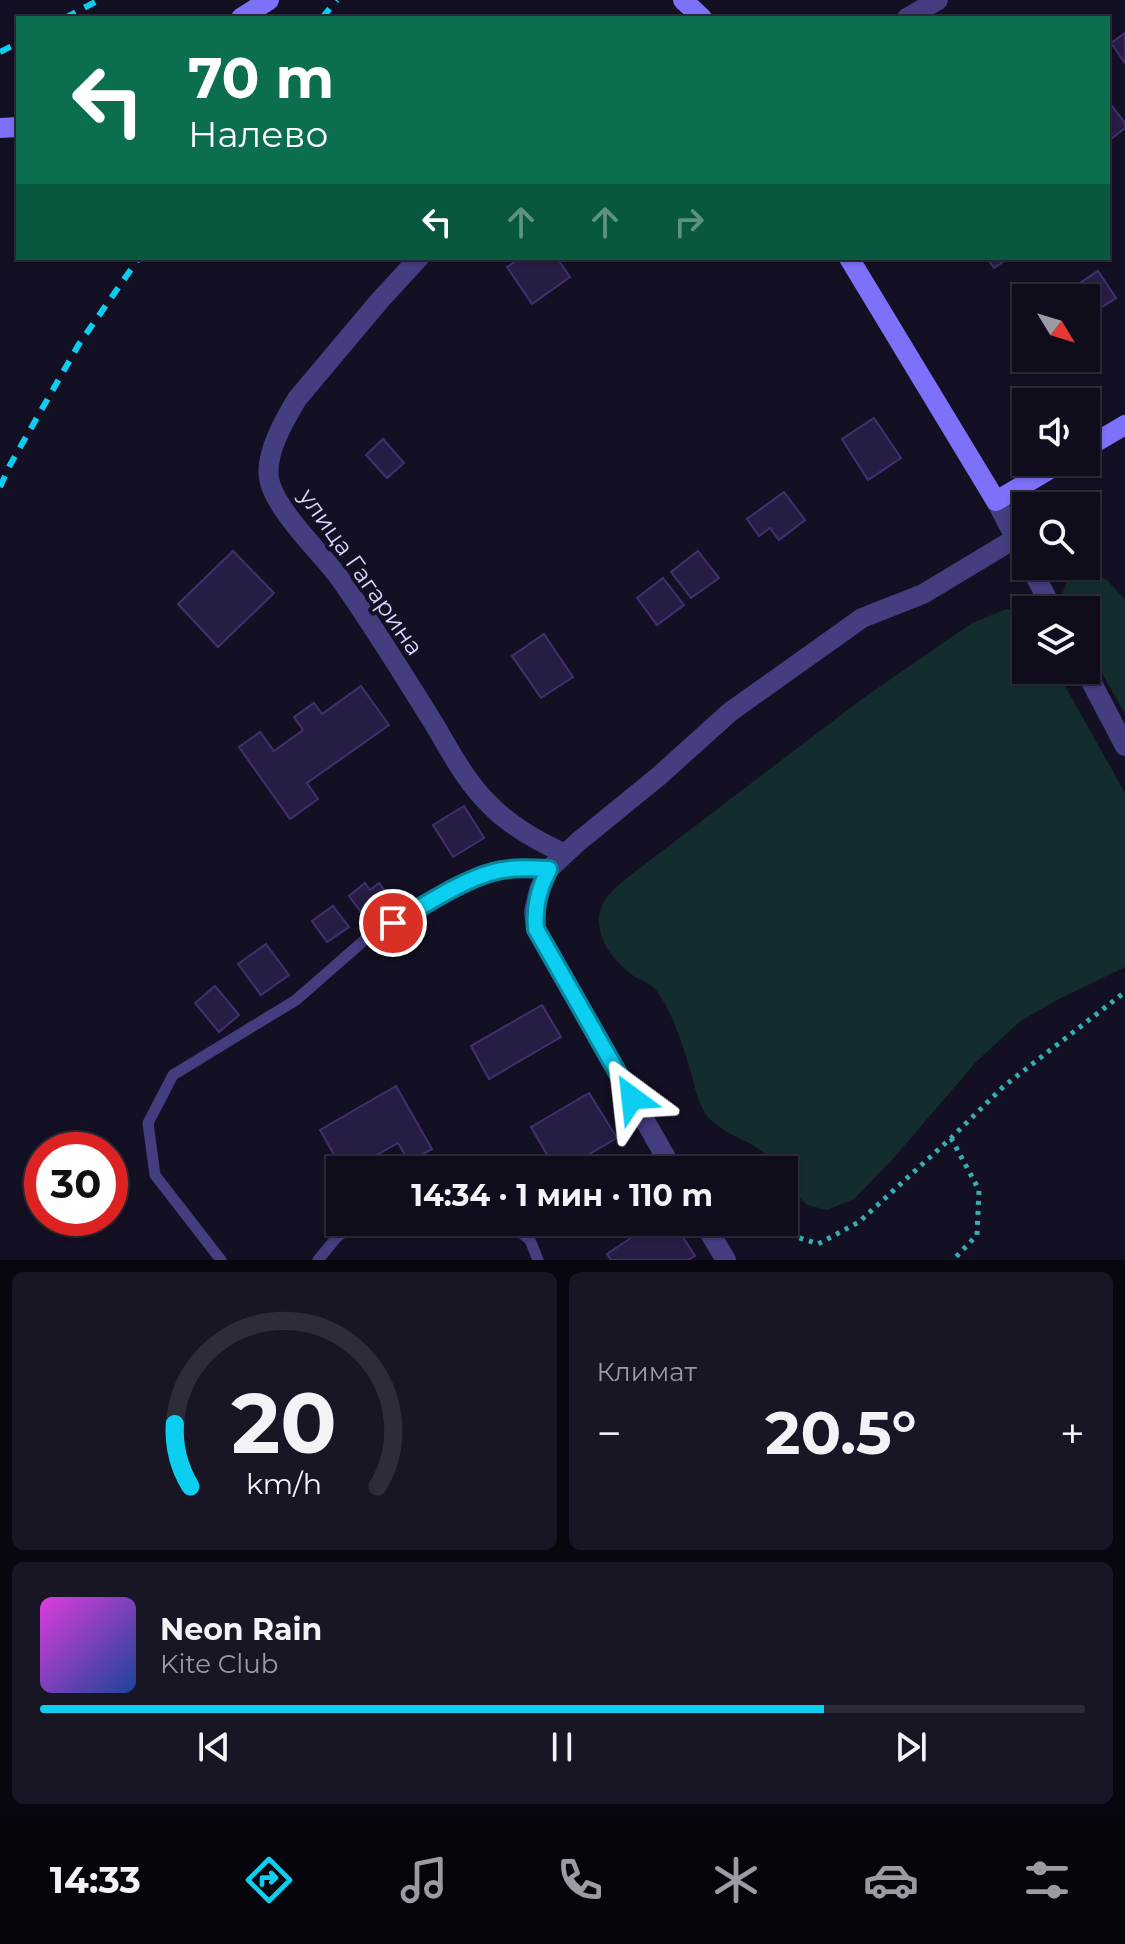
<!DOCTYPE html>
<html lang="ru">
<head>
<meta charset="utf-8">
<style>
  :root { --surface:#0f0c1b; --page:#181524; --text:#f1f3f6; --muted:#9b9ba3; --line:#2f2c3a; --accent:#0ccef1 }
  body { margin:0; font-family:Montserrat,sans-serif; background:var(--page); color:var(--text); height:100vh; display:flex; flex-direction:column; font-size:30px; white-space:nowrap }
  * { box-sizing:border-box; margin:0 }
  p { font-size:26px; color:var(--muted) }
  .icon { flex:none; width:44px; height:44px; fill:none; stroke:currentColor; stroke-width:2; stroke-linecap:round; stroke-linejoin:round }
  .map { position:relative; height:1260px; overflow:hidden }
  .sheet { display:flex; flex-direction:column; gap:12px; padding:12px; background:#08070f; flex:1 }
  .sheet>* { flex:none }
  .banner { position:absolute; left:16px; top:16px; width:1094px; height:244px; border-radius:0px; box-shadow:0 2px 6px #0004,0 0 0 2px var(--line); background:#0b6e4f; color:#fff; overflow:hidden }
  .needle { width:52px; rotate:128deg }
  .fabs { position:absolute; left:1012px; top:284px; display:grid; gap:16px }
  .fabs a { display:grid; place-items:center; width:88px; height:88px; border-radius:0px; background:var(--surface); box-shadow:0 2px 6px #0004,0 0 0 2px var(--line); font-size:40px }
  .speed { position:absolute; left:24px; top:1132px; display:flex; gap:16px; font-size:40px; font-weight:700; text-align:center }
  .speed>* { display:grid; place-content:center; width:104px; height:104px; border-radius:50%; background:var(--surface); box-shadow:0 2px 6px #0004,0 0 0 2px var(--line); line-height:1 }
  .speed .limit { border:12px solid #d22; background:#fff; color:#111 }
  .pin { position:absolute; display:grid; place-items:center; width:68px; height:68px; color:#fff; margin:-34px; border:4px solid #fff; border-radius:50%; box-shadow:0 2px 8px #0007 }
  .me { position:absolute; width:88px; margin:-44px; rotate:330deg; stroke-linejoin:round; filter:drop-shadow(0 0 6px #0008) }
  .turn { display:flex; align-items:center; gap:28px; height:168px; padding:0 40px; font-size:36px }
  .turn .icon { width:104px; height:104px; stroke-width:2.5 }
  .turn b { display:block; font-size:56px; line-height:68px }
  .lanes { display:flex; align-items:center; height:76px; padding:0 40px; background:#0003; justify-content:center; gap:40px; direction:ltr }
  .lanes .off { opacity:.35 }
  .big { font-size:60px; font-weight:700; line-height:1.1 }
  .sheet .card { flex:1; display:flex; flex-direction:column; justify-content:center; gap:12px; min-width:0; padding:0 28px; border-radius:12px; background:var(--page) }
  .sheet .dial { align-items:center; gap:0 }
  .dial svg { height:208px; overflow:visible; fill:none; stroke:var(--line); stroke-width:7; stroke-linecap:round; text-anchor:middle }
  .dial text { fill:var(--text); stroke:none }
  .song { display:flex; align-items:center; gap:24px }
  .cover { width:96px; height:96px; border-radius:12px; background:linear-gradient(135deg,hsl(300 70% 55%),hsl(220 70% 35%)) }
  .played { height:8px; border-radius:4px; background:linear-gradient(90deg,var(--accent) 75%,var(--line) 75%) }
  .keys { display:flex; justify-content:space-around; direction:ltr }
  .heat { display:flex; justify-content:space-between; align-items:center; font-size:44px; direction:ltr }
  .sheet .tiles { flex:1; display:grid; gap:12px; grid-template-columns:1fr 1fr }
  .card:last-child { grid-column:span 2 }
  .trip { position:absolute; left:326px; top:1156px; width:472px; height:80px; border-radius:0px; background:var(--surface); box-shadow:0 2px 6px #0004,0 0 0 2px var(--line); font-weight:700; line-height:80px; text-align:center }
  .tabs { display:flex; height:128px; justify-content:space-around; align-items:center; background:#06050b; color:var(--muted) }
  .tabs .icon { width:56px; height:56px }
  .tabs .on { color:var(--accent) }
  .tabs b { font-size:36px; color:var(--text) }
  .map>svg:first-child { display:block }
  .green { fill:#132d2e }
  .building { fill:#271d44; stroke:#40306f; stroke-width:2 }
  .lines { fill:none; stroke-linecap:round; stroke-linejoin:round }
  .path { stroke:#35b0b0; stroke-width:5; stroke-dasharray:4 6; stroke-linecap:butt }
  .service { stroke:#443d80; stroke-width:11 }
  .minor { stroke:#443d80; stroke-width:20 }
  .secondary { stroke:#7c71f8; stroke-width:20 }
  .rail { stroke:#0ccef1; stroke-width:6; stroke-dasharray:12 10; stroke-linecap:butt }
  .route-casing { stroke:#08869d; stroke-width:20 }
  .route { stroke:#0ccef1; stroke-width:14 }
  .labels { text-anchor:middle; stroke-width:8; stroke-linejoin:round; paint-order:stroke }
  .street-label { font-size:24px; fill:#dcd5fd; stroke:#141024 }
</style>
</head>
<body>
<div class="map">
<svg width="1125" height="1260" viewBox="0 0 1125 1260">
  <rect width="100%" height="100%" fill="#141024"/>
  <path class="green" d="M 1091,573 L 1107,580 L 1125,600 L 1125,714 L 1086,645 L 1086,610 L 1067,610 L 1063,592 L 1067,582 Z
    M 1007,609 L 1023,612 L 1026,617 L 1026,670 L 1056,670 L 1125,793 L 1125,967 L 1057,1000 L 1019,1022 L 976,1062 L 891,1161 L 854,1199 L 827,1210 L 807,1205 L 787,1184 L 784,1179 L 784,1170 L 778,1170 C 760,1139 734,1142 711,1120 C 698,1107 695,1086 690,1069 C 682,1043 672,1011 656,990 C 651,983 642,981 635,977 C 617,964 600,945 599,922 C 598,899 617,887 632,874 L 862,699 L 972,623 Z"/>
  <path class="building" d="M 1125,33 L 1125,63 L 1111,43 Z
    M 1108,101 L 1125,123 L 1125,128 L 1111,139 L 1108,135 Z
    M 521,258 L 557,258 L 570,277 L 532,304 L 507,267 Z
    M 987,258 L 1009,258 L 994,268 Z
    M 1098,271 L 1116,298 L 1088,316 L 1086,313 L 1086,298 L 1077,298 L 1071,289 Z
    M 874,418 L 901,458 L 868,480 L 842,439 Z
    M 383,439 L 404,463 L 387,478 L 366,455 Z
    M 784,492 L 805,520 L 779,540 L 770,528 L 759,536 L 747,519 Z
    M 233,551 L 274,593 L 218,647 L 178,604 Z
    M 698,551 L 719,578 L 691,598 L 671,572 Z
    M 663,578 L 684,605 L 657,625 L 637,598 Z
    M 544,634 L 573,677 L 541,698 L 512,656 Z
    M 361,686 L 389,725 L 307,783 L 318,799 L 290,819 L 239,747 L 260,732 L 274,751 L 303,730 L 294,717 L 314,703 L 322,714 Z
    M 464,806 L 484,838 L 453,857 L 433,825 Z
    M 365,883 L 370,890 L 379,883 L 392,900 L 366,919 L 349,896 Z
    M 333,906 L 349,927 L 327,942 L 312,921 Z
    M 266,944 L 289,975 L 261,995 L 238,964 Z
    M 215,986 L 239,1015 L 219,1032 L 195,1003 Z
    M 542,1005 L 561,1037 L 489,1079 L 471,1046 Z
    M 396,1086 L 432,1149 L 409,1162 L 398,1143 L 350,1170 L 343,1170 L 320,1130 Z
    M 589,1093 L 617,1138 L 562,1170 L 556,1170 L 531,1127 Z
    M 655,1222 L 673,1222 L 695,1256 L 688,1260 L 611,1260 L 607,1254 Z"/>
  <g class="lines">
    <path class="path" d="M 951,1138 L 979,1190 L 977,1235 L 953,1260
      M 752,1222 L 818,1244 L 859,1222 L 951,1138 L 1004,1086 L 1125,992"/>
    <path class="service" d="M 507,1222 L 530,1240 L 538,1260
      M 221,1260 L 155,1175 L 148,1123 L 173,1075 L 296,1000 L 368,937 L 469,881 L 493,872 L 519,868 L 549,869
      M 318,1260 L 337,1237 L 359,1222"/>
    <path class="minor" d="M 907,18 L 938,0
      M 419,258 L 381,299 L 297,399 C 285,419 265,453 269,478 C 273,507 319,551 338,576 C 371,622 401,671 431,719 C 449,748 464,780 489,804 C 510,826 538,841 565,854
      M 996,501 L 1026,558
      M 1030,566 L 1053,610
      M 1085,670 L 1125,746
      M 673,1170 L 536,929 L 534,912 L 539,890 L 549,869 L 578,842 L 659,776 L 730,712 L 862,618 L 923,594 L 1016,538
      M 703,1222 L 726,1260"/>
    <path class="secondary" d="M 683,0 L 702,18
      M 241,18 L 269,0
      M 0,128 L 18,127
      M 849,258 L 996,501 L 1062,462
      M 1086,448 L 1125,425"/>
    <path class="rail" d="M 65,18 L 99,0
      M 322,18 L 337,0
      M 0,52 L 18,43
      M 0,487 L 10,465 L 79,344 L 139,258"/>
  </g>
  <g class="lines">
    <g class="route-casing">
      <path id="route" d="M 393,923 C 422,907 462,880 493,872 C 511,867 531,868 549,869 C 539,889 534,906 536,929 L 632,1098"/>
    </g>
    <use href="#route" class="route"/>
  </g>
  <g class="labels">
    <g class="street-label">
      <text transform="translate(361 572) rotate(55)" y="8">улица Гагарина</text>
    </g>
  </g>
</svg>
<div class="fabs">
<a><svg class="needle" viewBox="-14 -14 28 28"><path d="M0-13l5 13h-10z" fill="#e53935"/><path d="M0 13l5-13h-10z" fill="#9b9ba3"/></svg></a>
<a><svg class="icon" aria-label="sound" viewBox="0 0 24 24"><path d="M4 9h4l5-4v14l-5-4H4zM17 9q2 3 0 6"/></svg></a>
<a><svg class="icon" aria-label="search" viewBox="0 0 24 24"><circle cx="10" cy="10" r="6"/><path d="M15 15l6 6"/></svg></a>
<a><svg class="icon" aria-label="layers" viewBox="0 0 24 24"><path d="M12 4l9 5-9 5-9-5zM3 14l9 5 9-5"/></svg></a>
</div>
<div class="speed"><div class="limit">30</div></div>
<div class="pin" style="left:393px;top:923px;background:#d93025"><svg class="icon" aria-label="arrive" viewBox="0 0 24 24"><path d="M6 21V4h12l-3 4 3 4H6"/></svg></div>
<svg class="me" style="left:632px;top:1098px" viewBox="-20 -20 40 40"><path d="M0-17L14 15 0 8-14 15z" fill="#0ccef1" stroke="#fff" stroke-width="4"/></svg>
<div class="trip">14:34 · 1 мин · 110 m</div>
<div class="banner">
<div class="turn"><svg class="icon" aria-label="left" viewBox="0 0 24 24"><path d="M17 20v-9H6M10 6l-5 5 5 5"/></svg><div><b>70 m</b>Налево</div></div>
<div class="lanes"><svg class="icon" aria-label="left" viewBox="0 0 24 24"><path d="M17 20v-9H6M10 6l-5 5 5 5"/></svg><svg class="icon off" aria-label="ahead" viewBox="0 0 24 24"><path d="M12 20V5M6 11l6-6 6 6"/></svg><svg class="icon off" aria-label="ahead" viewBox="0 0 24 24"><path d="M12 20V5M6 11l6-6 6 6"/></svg><svg class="icon off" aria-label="right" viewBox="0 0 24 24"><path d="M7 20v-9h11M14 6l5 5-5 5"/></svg></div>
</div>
</div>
<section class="sheet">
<div class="tiles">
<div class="card dial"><svg viewBox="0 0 100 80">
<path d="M14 69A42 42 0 1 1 86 69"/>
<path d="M14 69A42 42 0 0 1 8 45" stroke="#0ccef1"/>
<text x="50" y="56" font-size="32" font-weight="700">20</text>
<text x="50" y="72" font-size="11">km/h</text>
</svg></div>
<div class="card"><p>Климат</p>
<div class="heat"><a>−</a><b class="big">20.5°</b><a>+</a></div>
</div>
<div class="card">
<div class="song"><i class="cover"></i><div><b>Neon Rain</b><p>Kite Club</p></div></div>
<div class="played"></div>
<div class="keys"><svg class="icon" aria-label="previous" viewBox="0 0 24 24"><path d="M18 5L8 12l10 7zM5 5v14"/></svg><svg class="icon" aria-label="pause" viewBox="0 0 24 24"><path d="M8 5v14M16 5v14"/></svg><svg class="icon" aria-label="next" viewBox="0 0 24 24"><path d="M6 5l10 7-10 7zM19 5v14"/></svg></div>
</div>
</div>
</section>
<nav class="tabs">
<b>14:33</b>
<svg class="icon on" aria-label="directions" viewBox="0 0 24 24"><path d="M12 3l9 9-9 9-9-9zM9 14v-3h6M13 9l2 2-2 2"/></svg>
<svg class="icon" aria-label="music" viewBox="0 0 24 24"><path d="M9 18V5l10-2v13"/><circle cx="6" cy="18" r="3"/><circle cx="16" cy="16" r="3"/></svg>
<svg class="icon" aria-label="phone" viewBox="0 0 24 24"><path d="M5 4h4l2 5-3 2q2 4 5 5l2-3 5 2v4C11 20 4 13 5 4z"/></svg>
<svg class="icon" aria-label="climate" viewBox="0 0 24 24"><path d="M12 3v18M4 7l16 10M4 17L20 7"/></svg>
<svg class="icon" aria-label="car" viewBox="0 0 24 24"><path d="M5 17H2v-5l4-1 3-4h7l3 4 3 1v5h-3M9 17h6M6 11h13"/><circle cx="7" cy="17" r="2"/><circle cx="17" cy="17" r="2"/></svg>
<svg class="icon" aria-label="filters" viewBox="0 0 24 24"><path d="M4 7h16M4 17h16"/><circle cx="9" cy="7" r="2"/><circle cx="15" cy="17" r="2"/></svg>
</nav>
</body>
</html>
